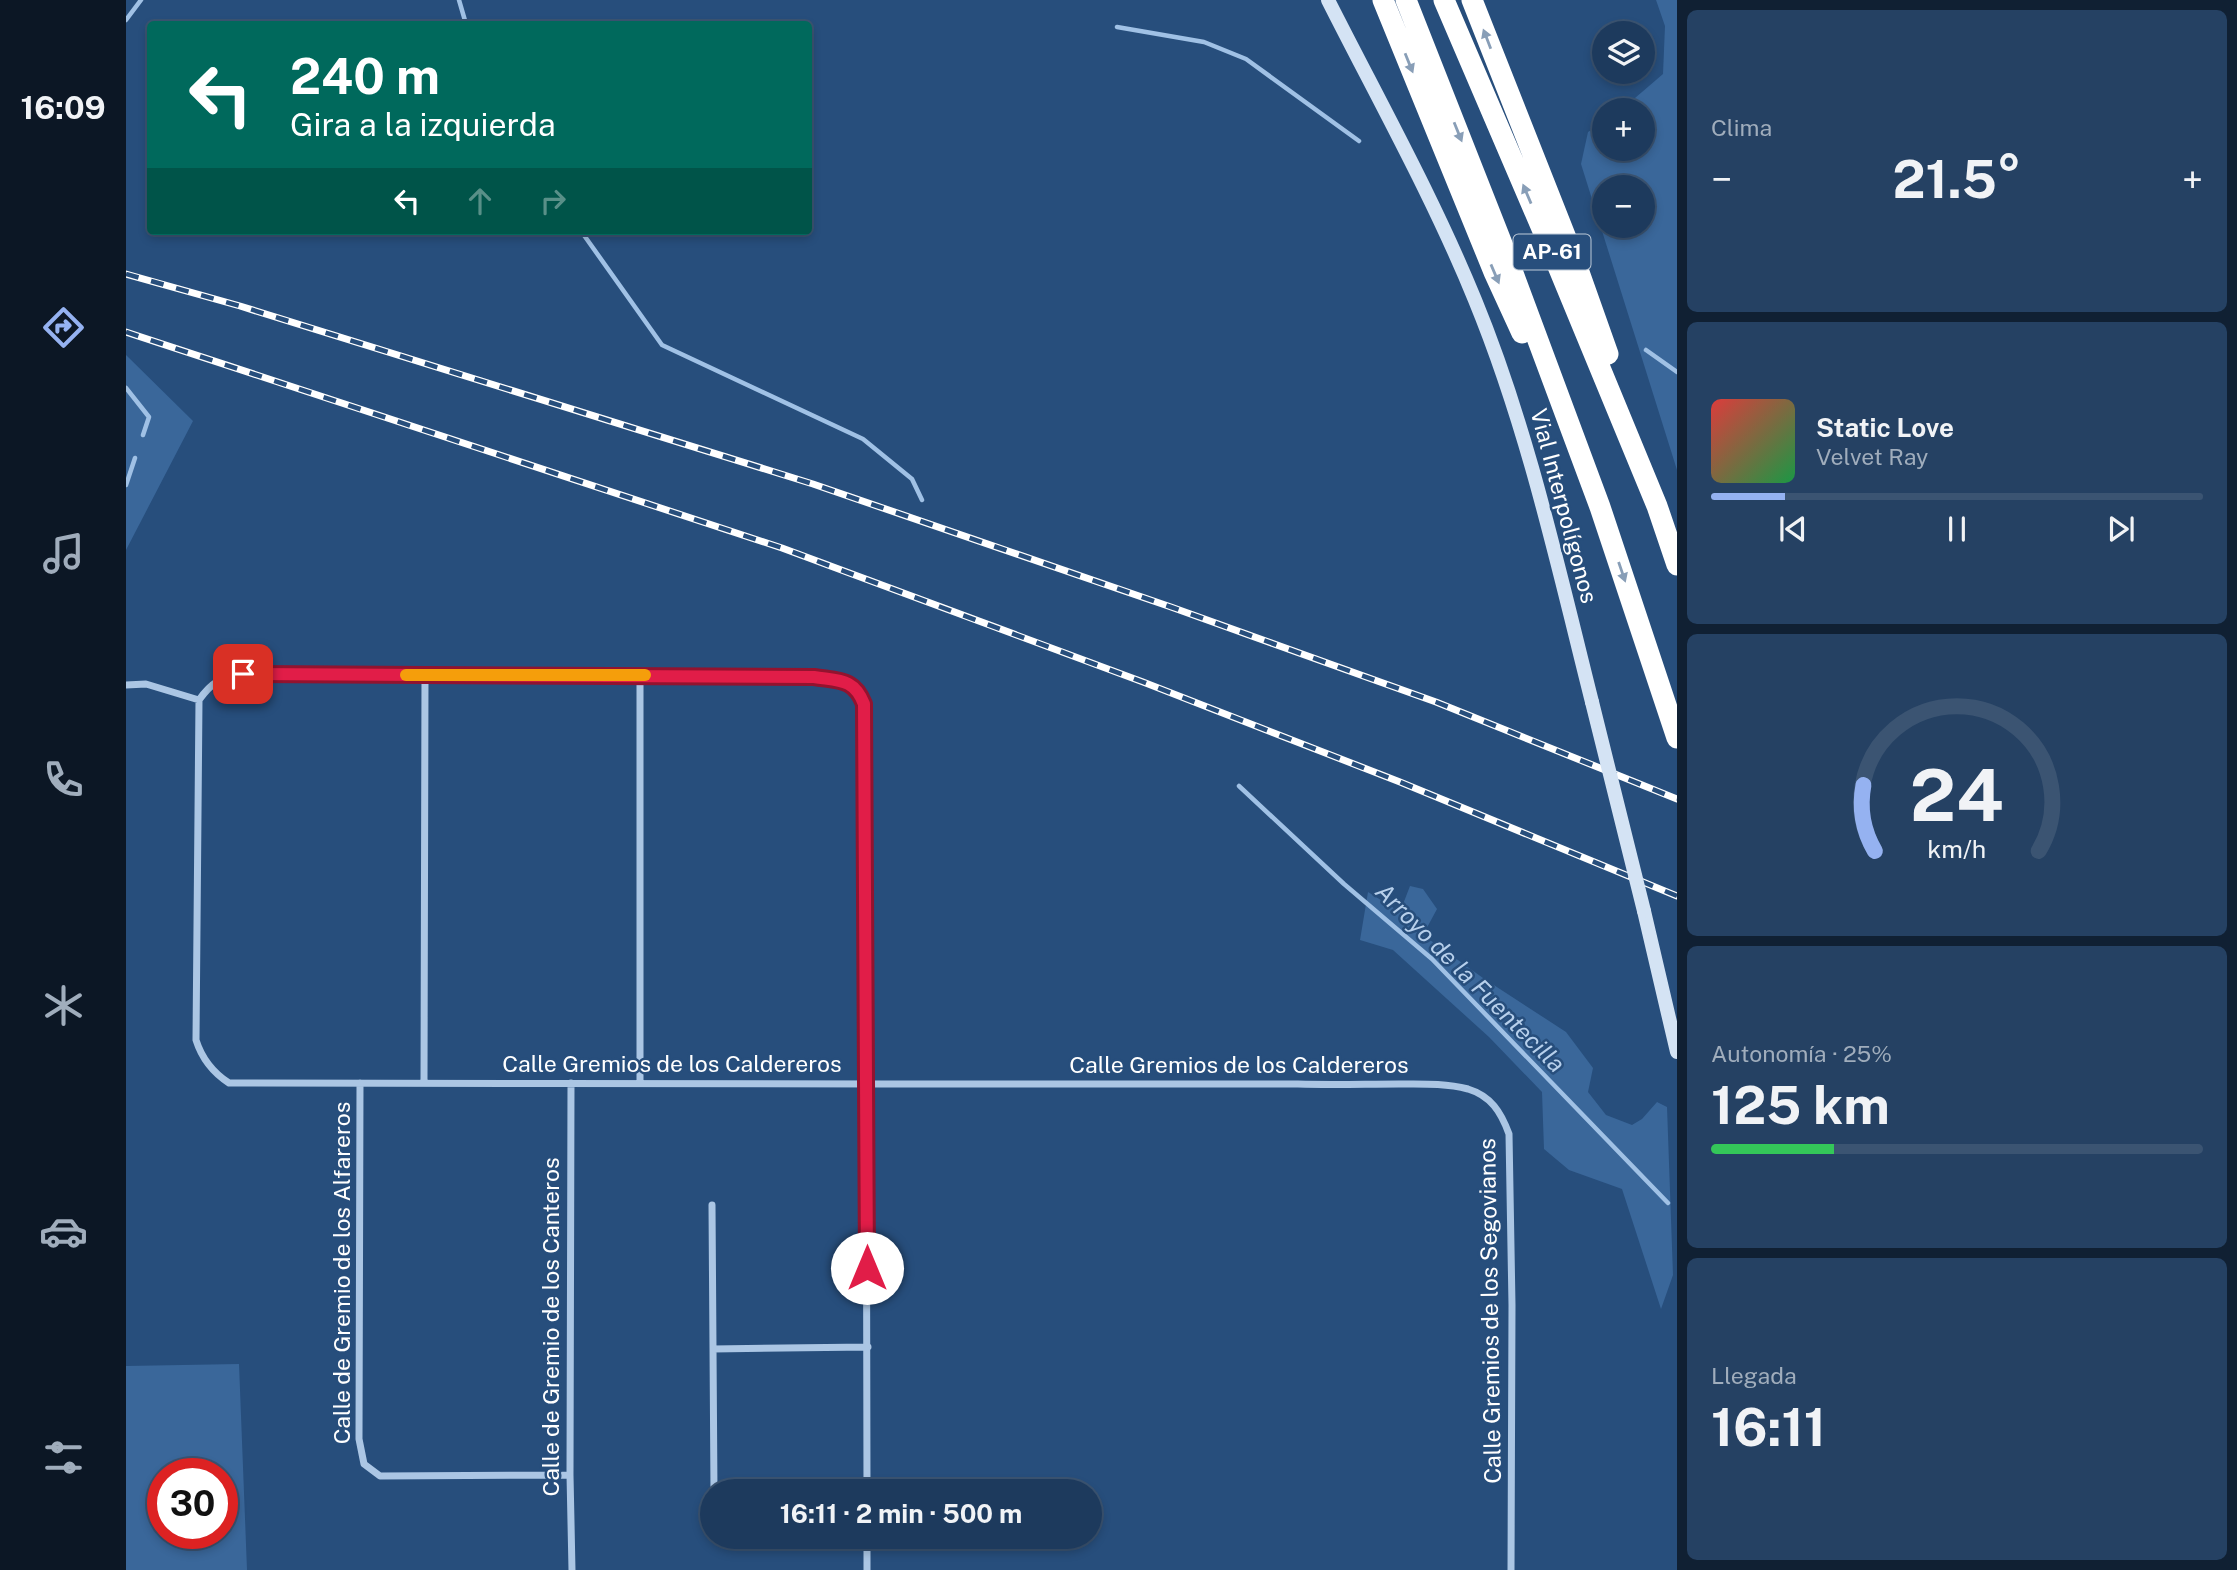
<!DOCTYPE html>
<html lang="es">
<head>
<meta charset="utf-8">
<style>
  :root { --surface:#1d3a5d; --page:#254163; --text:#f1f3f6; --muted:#a0adbc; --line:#3b5472; --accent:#95b2f1 }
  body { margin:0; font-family:"Public Sans",sans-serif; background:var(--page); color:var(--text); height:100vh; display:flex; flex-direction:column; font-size:26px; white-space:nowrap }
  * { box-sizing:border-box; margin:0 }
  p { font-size:23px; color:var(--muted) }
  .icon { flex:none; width:38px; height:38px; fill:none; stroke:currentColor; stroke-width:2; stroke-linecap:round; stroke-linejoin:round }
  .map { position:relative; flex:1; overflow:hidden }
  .details { display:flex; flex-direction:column; gap:10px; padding:10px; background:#102033; width:560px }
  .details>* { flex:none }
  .hud { position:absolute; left:21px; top:21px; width:665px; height:214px; border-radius:7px; box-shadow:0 4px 10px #0003,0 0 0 2px var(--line); background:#00695c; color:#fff; overflow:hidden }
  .controls { position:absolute; left:1466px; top:21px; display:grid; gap:14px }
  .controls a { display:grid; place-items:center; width:63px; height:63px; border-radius:50%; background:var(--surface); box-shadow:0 4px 10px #0003,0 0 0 2px var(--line); font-size:35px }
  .speed { position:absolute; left:21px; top:1458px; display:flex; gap:14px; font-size:35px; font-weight:700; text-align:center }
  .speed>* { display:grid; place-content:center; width:91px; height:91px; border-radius:50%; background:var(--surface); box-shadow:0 4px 10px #0003,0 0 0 2px var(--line); line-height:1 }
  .speed .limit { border:10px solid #d22; background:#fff; color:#111 }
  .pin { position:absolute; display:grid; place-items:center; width:60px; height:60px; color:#fff; margin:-30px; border-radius:14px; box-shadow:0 4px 10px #0006 }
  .me { position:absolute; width:77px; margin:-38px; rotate:0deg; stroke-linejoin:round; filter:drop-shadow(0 0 5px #0008) }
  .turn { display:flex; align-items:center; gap:24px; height:147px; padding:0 28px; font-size:32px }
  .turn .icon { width:91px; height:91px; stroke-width:2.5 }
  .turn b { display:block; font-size:49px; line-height:60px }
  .lanes { display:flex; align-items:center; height:66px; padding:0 28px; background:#0003; justify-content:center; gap:35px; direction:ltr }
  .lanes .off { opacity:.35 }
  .big { font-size:52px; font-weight:700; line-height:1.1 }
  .details .tile { flex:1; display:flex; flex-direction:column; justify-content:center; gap:10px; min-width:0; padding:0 24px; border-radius:10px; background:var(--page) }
  .details .dial { align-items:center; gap:0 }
  .dial svg { height:182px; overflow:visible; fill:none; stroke:var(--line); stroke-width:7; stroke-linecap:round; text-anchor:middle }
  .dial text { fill:var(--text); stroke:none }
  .song { display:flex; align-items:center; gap:21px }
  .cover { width:84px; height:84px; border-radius:10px; background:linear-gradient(135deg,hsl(0 70% 55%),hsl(140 70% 35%)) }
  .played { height:7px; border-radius:4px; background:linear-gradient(90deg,var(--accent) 15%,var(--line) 15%) }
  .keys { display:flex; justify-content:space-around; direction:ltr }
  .heat { display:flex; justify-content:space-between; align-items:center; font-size:38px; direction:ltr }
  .charge { height:10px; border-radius:5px; background:linear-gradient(90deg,#34c759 25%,var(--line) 0) }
  .trip { position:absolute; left:574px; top:1479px; width:402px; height:70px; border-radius:35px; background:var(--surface); box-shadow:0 4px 10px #0003,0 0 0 2px var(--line); font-weight:700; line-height:70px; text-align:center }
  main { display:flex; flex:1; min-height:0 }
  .dock { display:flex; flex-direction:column; width:126px; justify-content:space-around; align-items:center; background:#0c1725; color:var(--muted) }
  .dock .icon { width:49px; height:49px }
  .dock .current { color:var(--accent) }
  .dock b { font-size:32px; color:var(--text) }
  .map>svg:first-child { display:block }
  .green { fill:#3a679a; fill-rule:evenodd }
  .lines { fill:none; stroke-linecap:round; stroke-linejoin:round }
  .stream { stroke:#a0c1e5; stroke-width:4.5 }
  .minor { stroke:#abc6e4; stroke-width:7 }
  .secondary { stroke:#d4e3f4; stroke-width:14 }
  .motorway { stroke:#fff; stroke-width:21 }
  .rail-casing { stroke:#fff; stroke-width:7 }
  .rail { stroke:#274e7c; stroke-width:4.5; stroke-dasharray:13; stroke-linecap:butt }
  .secondary-bridge { stroke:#d4e3f4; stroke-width:14 }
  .oneway { fill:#889eb7 }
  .route-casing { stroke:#92132f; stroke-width:18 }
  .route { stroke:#e11d48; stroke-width:12 }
  .slow { stroke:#f59e0b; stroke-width:12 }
  .labels { text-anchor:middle; stroke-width:5; stroke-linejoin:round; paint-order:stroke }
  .shield { fill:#274e7c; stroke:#becad8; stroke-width:2 }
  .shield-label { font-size:21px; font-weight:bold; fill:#fff }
  .street-label { font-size:23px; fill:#fff; stroke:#274e7c }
  .water-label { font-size:24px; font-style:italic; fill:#b7d0ec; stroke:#274e7c }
</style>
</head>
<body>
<main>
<nav class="dock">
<b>16:09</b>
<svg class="icon current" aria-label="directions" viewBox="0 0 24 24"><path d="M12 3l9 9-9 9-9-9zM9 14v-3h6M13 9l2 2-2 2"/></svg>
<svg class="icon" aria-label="music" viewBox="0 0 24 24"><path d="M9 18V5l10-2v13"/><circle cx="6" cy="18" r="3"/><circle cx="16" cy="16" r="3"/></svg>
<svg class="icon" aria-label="phone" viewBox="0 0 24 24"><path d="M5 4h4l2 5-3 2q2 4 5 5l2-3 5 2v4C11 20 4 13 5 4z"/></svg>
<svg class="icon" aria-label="climate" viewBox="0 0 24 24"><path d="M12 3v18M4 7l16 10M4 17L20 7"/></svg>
<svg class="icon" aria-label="car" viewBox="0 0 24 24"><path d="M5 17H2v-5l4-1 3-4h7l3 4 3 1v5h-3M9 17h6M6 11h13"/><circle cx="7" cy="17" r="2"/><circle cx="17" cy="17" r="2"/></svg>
<svg class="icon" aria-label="filters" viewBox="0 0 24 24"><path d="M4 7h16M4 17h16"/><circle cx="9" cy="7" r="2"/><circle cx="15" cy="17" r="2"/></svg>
</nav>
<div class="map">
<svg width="1551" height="1570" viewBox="0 0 1551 1570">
  <rect width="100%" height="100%" fill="#274e7c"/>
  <path class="green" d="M 1530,0 L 1551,0 L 1551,470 L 1455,164 L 1462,132 L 1479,121 L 1479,149 L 1517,149 L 1517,110 L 1495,110 L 1537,74 L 1539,26 ZM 1479,187 L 1517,187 L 1517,226 L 1479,226 Z
    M 0,355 L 67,421 L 0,550 Z
    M 1284,886 L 1297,889 L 1311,909 L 1297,935 L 1357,978 L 1440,1032 L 1467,1068 L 1462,1092 L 1480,1115 L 1506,1125 L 1516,1119 L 1531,1102 L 1541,1107 L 1547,1275 L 1535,1309 L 1496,1189 L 1443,1170 L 1418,1149 L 1416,1092 L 1363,1037 L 1267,950 L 1234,940 L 1242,892 L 1274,912 Z
    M 113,1364 L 121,1570 L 0,1570 L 0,1366 ZM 37,1474 L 96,1474 L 96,1533 L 37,1533 Z"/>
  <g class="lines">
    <path class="stream" d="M 333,0 L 340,24
      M 0,20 L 15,0
      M 991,27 L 1078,42 L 1120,59 L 1233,141
      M 455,231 L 536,345 L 737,439 L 786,479 L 796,500
      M 1520,350 L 1551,372
      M 0,388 L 23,417 L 17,435
      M 0,485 L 9,458
      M 1113,786 L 1218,884 L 1306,959 L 1542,1203"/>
    <path class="minor" d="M 514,675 L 514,1083
      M 0,685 L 20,684 L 73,700
      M 234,1083 L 233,1439 L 238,1464 L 254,1476 L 444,1475
      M 298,1083 L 299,675
      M 445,1083 L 444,1475 L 446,1570
      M 586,1205 L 588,1491
      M 587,1349 L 742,1347
      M 741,1491 C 742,1229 739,966 738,704 L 732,689 L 718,681 L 688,677 L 117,674 C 96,676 85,683 73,700 L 70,1040 C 76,1059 86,1072 103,1083 C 321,1083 539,1084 757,1084 C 895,1084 1033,1084 1172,1084 C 1206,1085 1239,1084 1273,1084 C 1296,1084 1319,1083 1342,1089 C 1365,1096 1375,1112 1383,1134 L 1386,1305 L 1385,1570
      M 741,1570 L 741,1536"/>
    <path class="secondary" d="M 1202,0 C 1252,99 1307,197 1349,300 C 1402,429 1432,567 1466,702
      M 1518,911 L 1551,1052"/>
    <path class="motorway" d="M 1257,0 L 1368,272 L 1396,333
      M 1280,0 L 1375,241 L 1474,507 L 1551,738
      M 1318,0 L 1429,259 L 1531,506 L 1551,565
      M 1346,0 L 1448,258 L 1482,354"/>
    <g class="rail-casing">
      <path id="rail" d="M 0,274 L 114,306 L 687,484 L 1045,607 L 1310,702 L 1551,799
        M 0,332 L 656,548 L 1017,682 L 1274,782 L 1551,896"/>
    </g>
    <use href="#rail" class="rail"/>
    <path class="secondary-bridge" d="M 1466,702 L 1518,911"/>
  </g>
  <defs><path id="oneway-solid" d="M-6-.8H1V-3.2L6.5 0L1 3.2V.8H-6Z" transform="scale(1.75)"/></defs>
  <g class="oneway">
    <use href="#oneway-solid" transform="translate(1361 39) rotate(-111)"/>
    <use href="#oneway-solid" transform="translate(1283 63) rotate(68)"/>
    <use href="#oneway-solid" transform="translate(1332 132) rotate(68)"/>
    <use href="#oneway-solid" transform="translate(1401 194) rotate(-113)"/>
    <use href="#oneway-solid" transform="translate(1369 274) rotate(67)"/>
    <use href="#oneway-solid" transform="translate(1496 572) rotate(71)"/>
  </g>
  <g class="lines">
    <g class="route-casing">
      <path id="route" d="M 117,674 L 688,677 C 713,681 728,678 738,704 L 741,1268"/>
    </g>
    <use href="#route" class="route"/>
    <path class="slow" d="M 280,675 L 519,675"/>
  </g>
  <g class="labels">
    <rect class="shield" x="1387.5" y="234.5" width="77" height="35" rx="5"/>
    <g class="shield-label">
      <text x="1426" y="259">AP-61</text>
    </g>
    <g class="street-label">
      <text transform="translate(1438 506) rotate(75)" y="8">Vial Interpolígonos</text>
      <text x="546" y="1072">Calle Gremios de los Caldereros</text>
      <text x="1113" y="1073">Calle Gremios de los Caldereros</text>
      <text transform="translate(216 1273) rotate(-90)" y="8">Calle de Gremio de los Alfareros</text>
      <text transform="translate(1364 1311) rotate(-91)" y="8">Calle Gremios de los Segovianos</text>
      <text transform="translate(425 1327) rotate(-90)" y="8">Calle de Gremio de los Canteros</text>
    </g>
    <g class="water-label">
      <text transform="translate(1344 978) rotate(45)" y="8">Arroyo de la Fuentecilla</text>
    </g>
  </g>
</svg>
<div class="controls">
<a><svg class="icon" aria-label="layers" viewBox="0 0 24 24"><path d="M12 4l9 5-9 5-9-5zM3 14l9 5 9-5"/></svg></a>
<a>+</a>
<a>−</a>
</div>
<div class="speed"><div class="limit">30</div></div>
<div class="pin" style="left:117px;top:674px;background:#d93025"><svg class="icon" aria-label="arrive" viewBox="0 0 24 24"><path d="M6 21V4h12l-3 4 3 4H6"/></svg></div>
<svg class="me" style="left:741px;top:1268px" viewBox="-20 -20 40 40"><circle r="19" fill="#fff"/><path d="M0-13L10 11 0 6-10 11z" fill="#e11d48"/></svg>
<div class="trip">16:11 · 2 min · 500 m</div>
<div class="hud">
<div class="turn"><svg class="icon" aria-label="left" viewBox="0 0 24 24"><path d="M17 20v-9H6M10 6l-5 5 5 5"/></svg><div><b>240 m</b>Gira a la izquierda</div></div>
<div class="lanes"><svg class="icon" aria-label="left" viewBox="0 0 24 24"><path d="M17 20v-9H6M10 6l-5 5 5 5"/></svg><svg class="icon off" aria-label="ahead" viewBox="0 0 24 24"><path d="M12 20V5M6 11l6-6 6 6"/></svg><svg class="icon off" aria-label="right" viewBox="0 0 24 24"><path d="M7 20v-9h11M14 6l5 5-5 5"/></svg></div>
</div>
</div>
<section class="details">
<div class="tile"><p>Clima</p>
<div class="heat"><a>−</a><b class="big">21.5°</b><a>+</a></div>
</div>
<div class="tile">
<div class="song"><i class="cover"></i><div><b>Static Love</b><p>Velvet Ray</p></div></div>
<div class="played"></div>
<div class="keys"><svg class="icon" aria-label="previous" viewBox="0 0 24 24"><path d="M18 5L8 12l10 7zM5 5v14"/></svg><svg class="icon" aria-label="pause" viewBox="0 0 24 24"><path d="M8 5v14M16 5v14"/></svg><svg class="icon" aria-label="next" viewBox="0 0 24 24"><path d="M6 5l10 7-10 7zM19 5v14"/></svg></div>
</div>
<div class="tile dial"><svg viewBox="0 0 100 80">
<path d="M14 69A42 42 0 1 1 86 69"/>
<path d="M14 69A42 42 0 0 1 9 40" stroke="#95b2f1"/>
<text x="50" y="56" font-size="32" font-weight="700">24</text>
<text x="50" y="72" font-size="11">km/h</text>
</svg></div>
<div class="tile"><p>Autonomía · 25%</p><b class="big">125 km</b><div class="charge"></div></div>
<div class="tile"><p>Llegada</p><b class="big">16:11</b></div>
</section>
</main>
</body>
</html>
